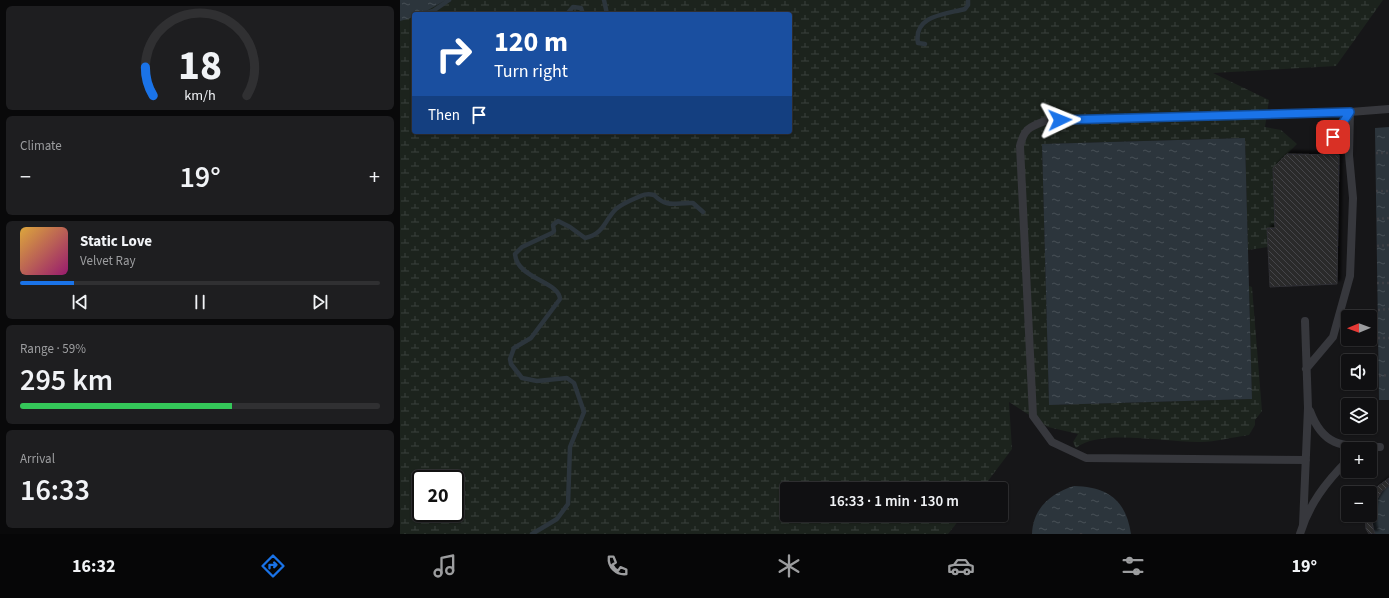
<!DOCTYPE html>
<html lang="en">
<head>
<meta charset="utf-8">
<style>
  :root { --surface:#101012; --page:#1e1e20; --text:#f1f3f6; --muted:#9c9d9f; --line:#303032; --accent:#1a73e8 }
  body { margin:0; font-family:"Source Sans 3",sans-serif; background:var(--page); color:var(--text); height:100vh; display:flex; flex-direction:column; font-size:15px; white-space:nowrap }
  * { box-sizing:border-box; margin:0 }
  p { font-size:13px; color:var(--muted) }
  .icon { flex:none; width:22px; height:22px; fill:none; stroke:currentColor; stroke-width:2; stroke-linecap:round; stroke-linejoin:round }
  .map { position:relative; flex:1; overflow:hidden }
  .panel { display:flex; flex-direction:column; gap:6px; padding:6px; background:#09090a; width:400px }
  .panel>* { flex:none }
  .banner { position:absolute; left:12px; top:12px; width:380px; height:122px; border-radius:4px; box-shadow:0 1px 3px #0004,0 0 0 1px var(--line); background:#1a4fa0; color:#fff; overflow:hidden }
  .needle { width:26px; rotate:269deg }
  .fabs { position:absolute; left:941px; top:310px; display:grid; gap:8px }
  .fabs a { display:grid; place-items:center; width:36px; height:36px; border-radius:4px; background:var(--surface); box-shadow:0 1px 3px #0004,0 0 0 1px var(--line); font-size:20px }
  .speed { position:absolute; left:12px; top:470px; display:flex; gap:8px; font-size:20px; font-weight:700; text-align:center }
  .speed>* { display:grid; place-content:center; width:52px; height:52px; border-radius:50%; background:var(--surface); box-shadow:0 1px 3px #0004,0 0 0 1px var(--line); line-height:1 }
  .speed .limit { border:2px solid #111; border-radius:6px; background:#fff; color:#111 }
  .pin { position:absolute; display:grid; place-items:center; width:34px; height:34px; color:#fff; margin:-17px; border-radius:8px; box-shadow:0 2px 6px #0006 }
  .me { position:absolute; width:44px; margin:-22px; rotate:88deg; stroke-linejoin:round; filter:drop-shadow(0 0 3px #0008) }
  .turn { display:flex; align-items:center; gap:14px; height:84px; padding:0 16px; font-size:18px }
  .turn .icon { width:52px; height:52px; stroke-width:2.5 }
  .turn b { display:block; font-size:28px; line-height:34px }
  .then { display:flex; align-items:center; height:38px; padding:0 16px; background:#0003; gap:8px; font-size:15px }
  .big { font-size:30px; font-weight:600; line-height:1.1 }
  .panel .widget { flex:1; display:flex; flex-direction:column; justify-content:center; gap:6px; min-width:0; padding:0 14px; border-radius:6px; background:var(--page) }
  .panel .dial { align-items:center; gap:0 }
  .dial svg { height:104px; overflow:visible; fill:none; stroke:var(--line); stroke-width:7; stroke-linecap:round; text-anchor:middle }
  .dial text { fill:var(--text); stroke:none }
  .song { display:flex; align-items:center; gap:12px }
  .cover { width:48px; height:48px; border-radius:6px; background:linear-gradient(135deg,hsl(40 70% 55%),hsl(320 70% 35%)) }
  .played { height:4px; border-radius:2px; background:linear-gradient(90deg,var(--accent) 15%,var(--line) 15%) }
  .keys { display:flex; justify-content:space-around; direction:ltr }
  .heat { display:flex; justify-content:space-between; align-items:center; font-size:22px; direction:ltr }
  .charge { height:6px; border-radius:3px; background:linear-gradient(90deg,#34c759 59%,var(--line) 0) }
  .trip { position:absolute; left:380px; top:482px; width:228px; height:40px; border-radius:4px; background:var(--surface); box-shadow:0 1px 3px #0004,0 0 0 1px var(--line); font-weight:600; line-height:40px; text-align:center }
  .tab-bar { display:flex; height:64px; justify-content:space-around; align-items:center; background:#060607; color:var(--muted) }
  .tab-bar .icon { width:28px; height:28px }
  .tab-bar .on { color:var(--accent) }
  .tab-bar b { font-size:18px; color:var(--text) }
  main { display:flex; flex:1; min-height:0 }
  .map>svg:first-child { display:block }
  .wetland { fill:url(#wetland-marsh); fill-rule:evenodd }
  .water { fill:url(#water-ripples) }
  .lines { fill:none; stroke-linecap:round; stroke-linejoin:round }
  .stream { stroke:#2c353c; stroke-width:4.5 }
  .building { fill:url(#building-back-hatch); stroke:#303034; filter:url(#shadow) }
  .path { stroke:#3d3f44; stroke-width:2.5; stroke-dasharray:2 3; stroke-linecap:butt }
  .lane { stroke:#37383d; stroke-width:8 }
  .route-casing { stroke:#114b97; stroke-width:10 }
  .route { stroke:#1a73e8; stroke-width:7 }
</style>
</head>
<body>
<main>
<section class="panel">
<div class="widget dial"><svg viewBox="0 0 100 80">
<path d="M14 69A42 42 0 1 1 86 69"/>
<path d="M14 69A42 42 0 0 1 8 47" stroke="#1a73e8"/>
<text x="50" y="56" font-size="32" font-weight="700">18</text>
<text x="50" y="72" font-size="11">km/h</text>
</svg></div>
<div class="widget"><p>Climate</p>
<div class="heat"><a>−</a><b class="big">19°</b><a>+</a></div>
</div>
<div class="widget">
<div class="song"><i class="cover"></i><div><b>Static Love</b><p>Velvet Ray</p></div></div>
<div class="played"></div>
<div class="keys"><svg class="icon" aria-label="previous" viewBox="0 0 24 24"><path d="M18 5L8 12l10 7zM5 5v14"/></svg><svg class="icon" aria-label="pause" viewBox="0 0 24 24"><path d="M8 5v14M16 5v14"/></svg><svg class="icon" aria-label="next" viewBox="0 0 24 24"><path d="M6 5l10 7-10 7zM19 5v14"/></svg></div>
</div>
<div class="widget"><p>Range · 59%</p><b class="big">295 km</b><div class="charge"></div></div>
<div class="widget"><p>Arrival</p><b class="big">16:33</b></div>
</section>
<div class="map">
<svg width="989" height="534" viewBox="0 0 989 534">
  <defs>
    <pattern id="wetland-marsh" width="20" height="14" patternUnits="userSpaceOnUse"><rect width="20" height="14" fill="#1c231d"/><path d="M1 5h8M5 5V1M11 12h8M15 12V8" fill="none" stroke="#3a403c"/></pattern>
    <pattern id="water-ripples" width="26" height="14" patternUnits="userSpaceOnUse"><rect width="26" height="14" fill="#2c353c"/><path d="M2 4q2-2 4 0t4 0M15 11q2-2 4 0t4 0" fill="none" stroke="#485056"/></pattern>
    <pattern id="building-back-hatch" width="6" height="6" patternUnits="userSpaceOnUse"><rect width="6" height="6" fill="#29292c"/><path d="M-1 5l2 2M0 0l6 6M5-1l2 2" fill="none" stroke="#454548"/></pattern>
    <filter id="shadow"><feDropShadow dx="3.5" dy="-3.5" stdDeviation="1" flood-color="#0009"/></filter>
  </defs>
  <rect width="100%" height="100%" fill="#161618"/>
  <path class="wetland" d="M 0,0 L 983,0 L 936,66 L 813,73 L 869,100 L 865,127 L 881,130 L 897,144 L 873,168 L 875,228 L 867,229 L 868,247 L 848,250 L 845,138 L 642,144 L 649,405 L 852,399 L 849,286 L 852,287 L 862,411 L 855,420 L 855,425 L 849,435 C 833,437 816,442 800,442 C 769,443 700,428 676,448 L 673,442 L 678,434 L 648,427 L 609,402 L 612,449 L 582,489 L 387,489 L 387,515 L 563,515 L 548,534 L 0,534 ZM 14,14 L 390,14 L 390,132 L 14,132 ZM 21,479 L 55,479 L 55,513 L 21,513 Z"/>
  <path class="water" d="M 0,0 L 46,0 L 21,14 L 14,14 L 14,17 L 0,21 Z
    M 989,127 L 989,400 L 979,400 L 975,128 Z
    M 845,138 L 852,399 L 649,405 L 642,144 Z
    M 674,486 C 708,487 726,500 731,534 L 632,534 C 633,508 651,493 674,486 Z
    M 989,486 L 989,534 L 975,534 C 968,516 973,497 989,486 Z"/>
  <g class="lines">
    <path class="stream" d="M 204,0 L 207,14
      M 23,14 L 33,11 L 49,0
      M 167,14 L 173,7 L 181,8 L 183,14
      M 525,44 L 518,43 C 513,15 547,14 565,9 L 568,5 L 568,0
      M 132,534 L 157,519 L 168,504 L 170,447 L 184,412 L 174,383 L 167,378 L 137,381 L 122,378 L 111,364 L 110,359 L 114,348 L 131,338 L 160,299 C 159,281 117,279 115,254 L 122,247 L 152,233 L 154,231 L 153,225 L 158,221 L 170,227 L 185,238 C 204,234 204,221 216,209 C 222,204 229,201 236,198 C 242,195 247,193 254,195 C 268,209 276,202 293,203 L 303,212"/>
  </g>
  <path class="building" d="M 887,154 L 939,155 L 937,284 L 870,287 L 867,228 L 875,228 L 873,168 Z
    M 989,478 L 989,486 L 982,491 L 975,502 L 971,514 L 973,528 L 975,534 L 969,534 L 966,529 L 965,515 L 970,515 L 970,497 L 978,486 Z"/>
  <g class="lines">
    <path class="path" d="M 976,153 L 989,153
      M 976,191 L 989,191
      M 977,219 L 989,218
      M 977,246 L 989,245
      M 977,283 L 989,283
      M 978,310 L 989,309
      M 978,338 L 989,338
      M 979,376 L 989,375
      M 681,533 L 681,534"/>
    <path class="lane" d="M 925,149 L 949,114
      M 906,369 L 933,337 L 950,276 L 953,198 L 949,155 L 950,112 L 989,109
      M 910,411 C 924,449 945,446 980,447
      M 906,460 L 686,458 L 652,442 L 633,416 L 620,146 C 624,129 629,127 645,121 L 950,112
      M 903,525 L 908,408 L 905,321
      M 900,534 C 909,504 926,482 948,460"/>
  </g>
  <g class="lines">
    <g class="route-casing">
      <path id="route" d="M 660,120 L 950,112 L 933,137"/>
    </g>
    <use href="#route" class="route"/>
  </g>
</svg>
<div class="fabs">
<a><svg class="needle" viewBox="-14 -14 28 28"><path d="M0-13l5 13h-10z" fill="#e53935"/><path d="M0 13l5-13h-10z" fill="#9c9d9f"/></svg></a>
<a><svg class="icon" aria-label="sound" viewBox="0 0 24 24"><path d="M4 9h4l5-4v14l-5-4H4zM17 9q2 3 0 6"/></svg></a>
<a><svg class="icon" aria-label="layers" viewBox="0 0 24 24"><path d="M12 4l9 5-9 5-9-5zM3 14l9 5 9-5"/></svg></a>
<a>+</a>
<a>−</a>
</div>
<div class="speed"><div class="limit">20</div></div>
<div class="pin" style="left:933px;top:137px;background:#d93025"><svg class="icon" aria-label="arrive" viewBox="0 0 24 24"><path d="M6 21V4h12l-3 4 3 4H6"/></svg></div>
<svg class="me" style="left:660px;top:120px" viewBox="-20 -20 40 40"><path d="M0-17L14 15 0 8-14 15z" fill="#1a73e8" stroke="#fff" stroke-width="4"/></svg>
<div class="trip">16:33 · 1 min · 130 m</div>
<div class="banner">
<div class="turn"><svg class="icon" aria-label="right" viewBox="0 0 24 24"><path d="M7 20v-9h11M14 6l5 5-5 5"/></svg><div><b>120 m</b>Turn right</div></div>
<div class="then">Then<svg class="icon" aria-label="arrive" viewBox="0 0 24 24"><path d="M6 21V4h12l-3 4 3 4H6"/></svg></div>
</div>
</div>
</main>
<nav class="tab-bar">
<b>16:32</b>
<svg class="icon on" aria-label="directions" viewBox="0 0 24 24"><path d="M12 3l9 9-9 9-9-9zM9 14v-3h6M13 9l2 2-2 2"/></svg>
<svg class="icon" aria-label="music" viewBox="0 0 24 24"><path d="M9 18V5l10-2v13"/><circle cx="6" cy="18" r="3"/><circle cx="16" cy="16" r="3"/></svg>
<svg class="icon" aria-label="phone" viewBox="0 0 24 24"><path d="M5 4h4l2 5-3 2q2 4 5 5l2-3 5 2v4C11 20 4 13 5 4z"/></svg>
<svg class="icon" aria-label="climate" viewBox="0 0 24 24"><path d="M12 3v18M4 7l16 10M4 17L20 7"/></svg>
<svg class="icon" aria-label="car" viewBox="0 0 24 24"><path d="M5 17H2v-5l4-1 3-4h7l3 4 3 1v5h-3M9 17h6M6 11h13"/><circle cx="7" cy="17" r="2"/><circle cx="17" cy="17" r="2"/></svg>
<svg class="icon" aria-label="filters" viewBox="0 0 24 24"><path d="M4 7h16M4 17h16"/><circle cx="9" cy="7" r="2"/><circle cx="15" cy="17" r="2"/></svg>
<b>19°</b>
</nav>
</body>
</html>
